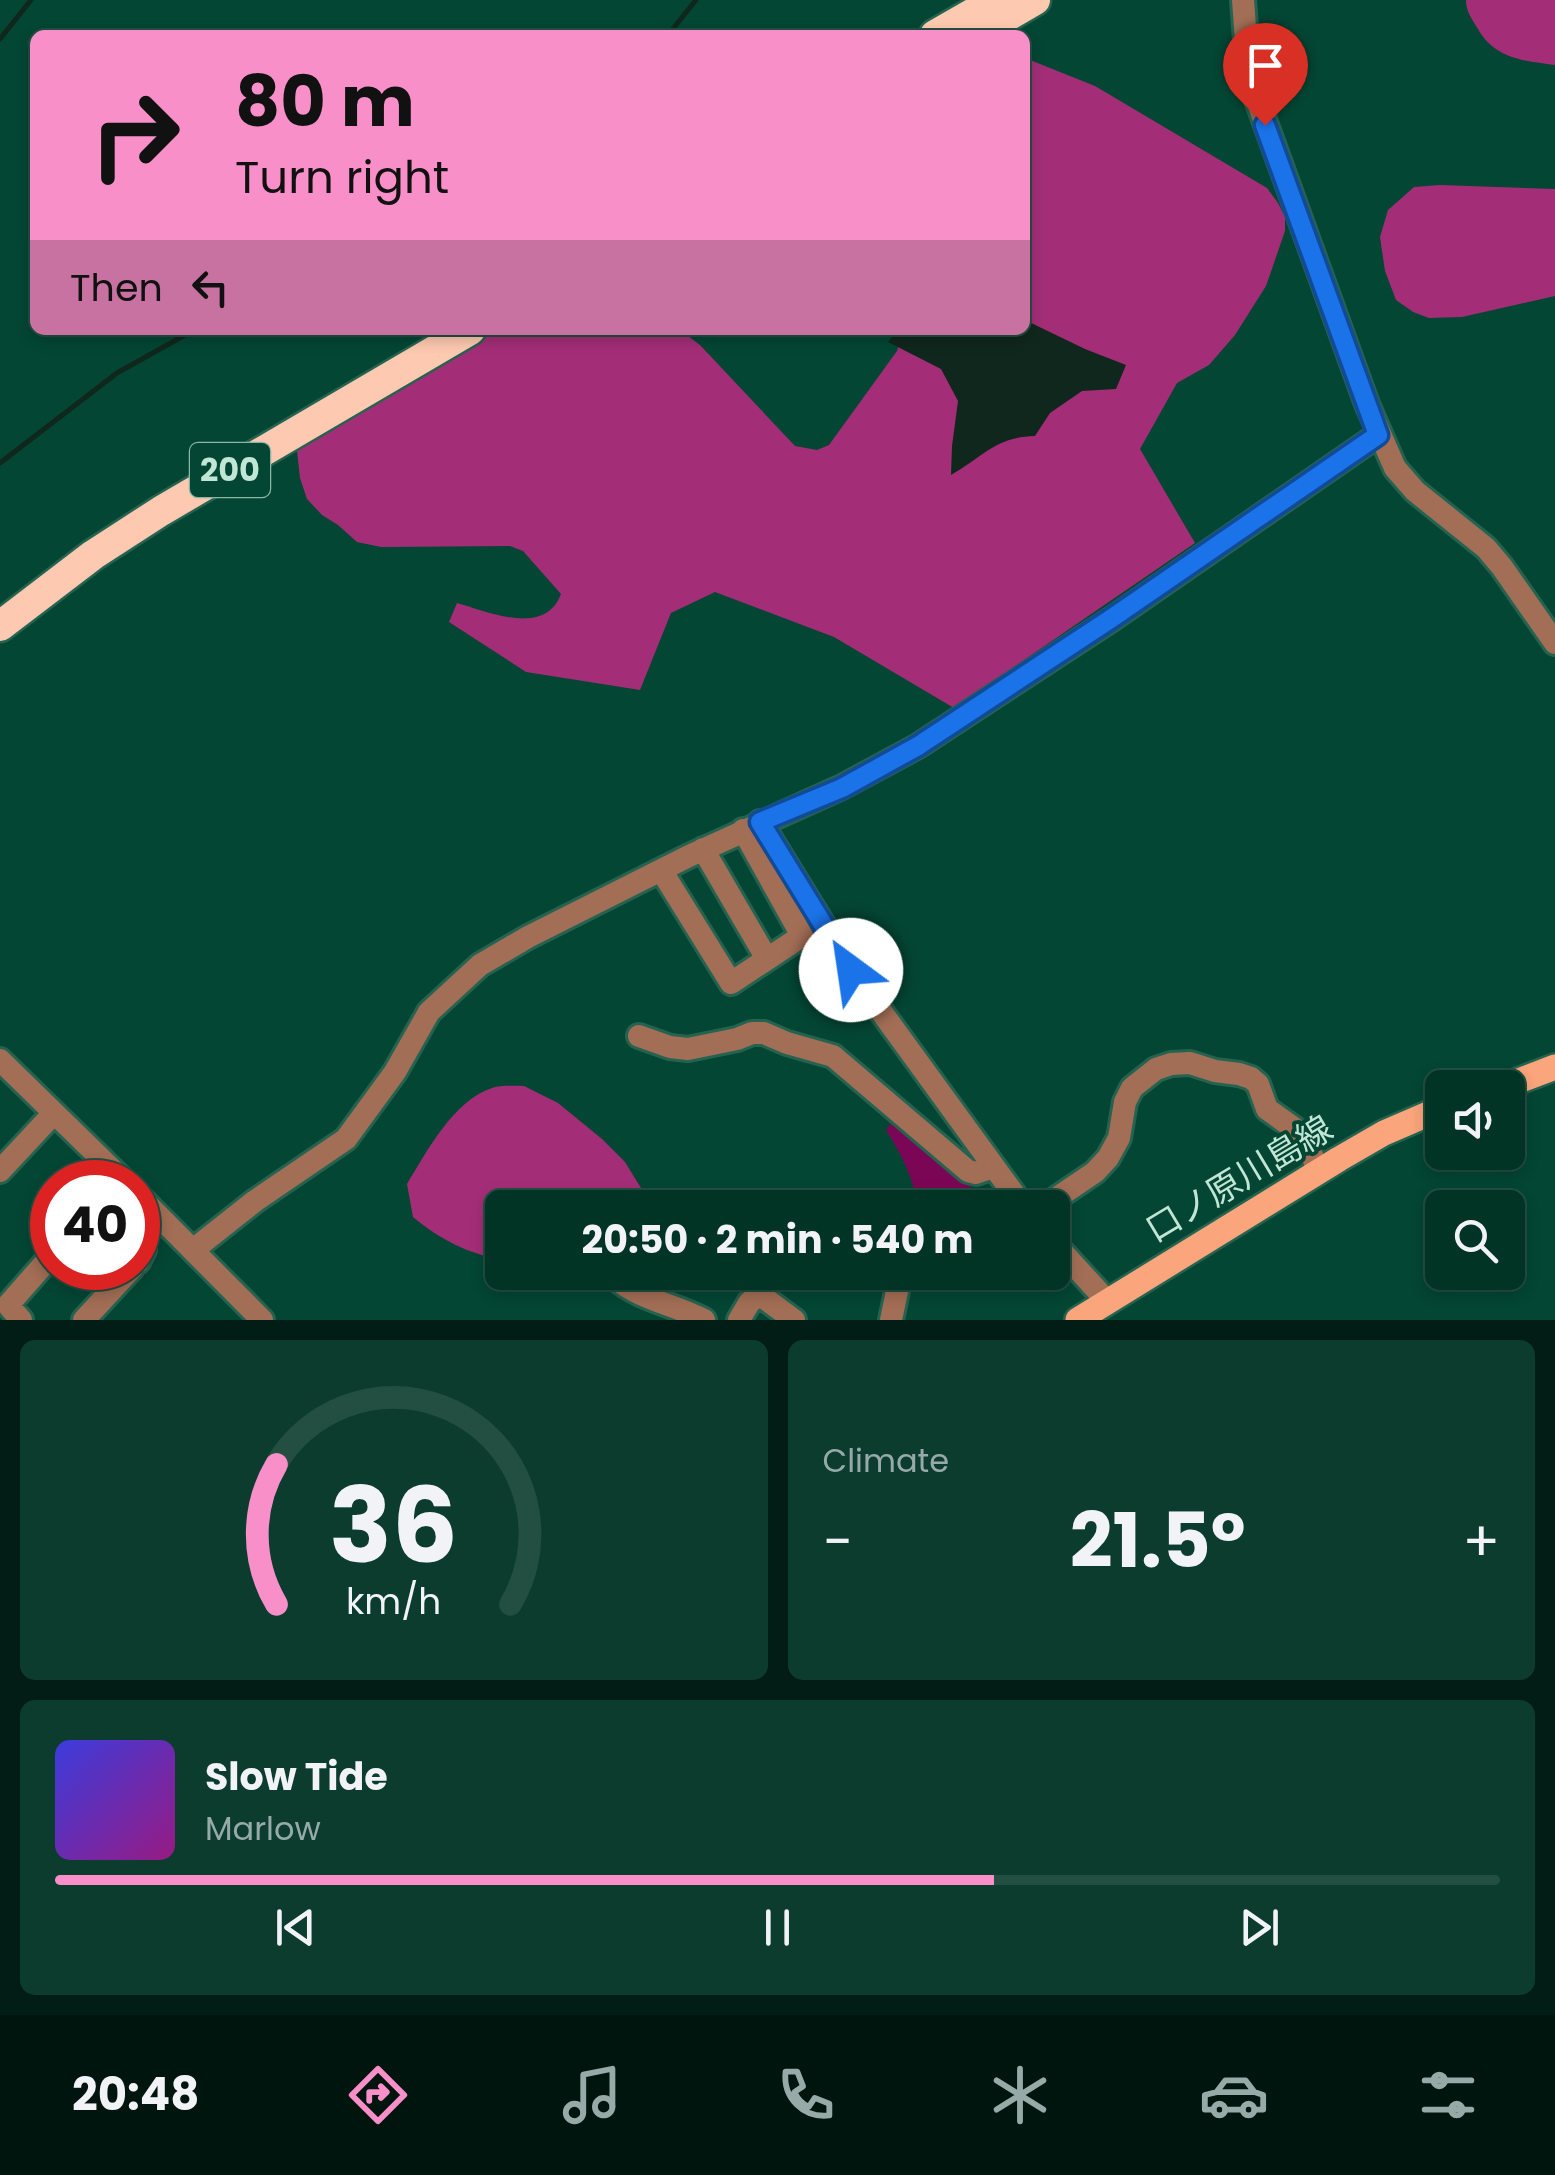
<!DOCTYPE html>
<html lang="en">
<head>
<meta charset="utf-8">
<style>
  :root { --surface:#023426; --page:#0c3c2e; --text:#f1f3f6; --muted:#96aaa7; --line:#234f43; --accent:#f98fc9 }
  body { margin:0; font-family:Poppins,"Noto Sans JP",sans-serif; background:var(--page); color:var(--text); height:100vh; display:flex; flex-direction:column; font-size:38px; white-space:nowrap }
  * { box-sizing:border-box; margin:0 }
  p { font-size:32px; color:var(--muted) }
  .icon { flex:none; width:55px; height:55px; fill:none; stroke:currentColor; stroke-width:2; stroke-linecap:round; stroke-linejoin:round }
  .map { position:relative; height:1320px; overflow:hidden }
  .panel { display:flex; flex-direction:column; gap:20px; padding:20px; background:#011d15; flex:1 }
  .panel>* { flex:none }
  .banner { position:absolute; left:30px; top:30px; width:1000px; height:305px; border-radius:15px; box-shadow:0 5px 15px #0003,0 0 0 2px var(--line); background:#f98fc9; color:#111; overflow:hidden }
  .tools { position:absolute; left:1425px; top:1070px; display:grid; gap:20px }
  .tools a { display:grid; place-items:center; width:100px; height:100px; border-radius:15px; background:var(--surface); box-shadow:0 5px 15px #0003,0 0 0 2px var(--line); font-size:50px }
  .speed { position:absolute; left:30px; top:1160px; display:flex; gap:20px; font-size:50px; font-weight:700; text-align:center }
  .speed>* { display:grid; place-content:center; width:130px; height:130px; border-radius:50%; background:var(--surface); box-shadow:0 5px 15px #0003,0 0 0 2px var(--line); line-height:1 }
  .speed .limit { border:15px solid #d22; background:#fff; color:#111 }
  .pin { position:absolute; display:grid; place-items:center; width:85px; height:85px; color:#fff; margin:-102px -42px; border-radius:50% 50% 50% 0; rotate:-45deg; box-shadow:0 0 10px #0007 }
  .pin .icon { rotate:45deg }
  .me { position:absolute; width:110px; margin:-55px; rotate:329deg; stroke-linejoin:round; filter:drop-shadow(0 0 8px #0008) }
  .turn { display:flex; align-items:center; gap:35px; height:210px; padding:0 40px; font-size:45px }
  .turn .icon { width:130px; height:130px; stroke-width:2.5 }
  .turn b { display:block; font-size:70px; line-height:85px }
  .then { display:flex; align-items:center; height:95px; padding:0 40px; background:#0003; gap:20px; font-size:38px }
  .big { font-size:75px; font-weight:700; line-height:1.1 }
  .panel .tile { flex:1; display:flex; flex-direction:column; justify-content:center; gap:15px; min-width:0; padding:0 35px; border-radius:15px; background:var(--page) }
  .panel .dial { align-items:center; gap:0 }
  .dial svg { height:260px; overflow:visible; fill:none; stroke:var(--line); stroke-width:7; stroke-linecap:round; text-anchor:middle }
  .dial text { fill:var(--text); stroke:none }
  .song { display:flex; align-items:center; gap:30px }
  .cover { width:120px; height:120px; border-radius:15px; background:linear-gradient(135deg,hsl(240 70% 55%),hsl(310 70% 35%)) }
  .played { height:10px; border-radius:5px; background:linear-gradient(90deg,var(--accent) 65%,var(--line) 65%) }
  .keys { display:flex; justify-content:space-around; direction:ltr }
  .heat { display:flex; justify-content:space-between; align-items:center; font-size:55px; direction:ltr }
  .panel .tiles { flex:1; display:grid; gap:20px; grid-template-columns:1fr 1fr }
  .tile:last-child { grid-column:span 2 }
  .trip { position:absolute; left:485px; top:1190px; width:585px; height:100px; border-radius:15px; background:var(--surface); box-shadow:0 5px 15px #0003,0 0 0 2px var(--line); font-weight:700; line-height:100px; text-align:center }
  .dock { display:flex; height:160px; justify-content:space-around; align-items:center; background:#01150f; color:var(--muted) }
  .dock .icon { width:70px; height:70px }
  .dock .active { color:var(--accent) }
  .dock b { font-size:45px; color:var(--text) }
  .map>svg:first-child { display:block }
  .green { fill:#7c0656 }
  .forest { fill:#a32e77 }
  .water { fill:#10271e }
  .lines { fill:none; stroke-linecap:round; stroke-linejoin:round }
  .stream { stroke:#10271e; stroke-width:5 }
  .minor-casing { stroke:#256350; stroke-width:28 }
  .major-casing { stroke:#256350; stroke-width:30 }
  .highway-casing { stroke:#256350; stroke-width:35 }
  .minor { stroke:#a26e55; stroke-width:22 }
  .major { stroke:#faa57b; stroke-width:25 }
  .highway { stroke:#fdc9b0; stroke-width:30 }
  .route-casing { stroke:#114b97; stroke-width:25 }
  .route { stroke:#1a73e8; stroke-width:18 }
  .labels { text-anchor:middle; stroke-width:8; stroke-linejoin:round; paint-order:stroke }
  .shield { fill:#034633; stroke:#89b6a5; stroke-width:2.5 }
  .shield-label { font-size:32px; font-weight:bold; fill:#c2e6d6 }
  .street-label { font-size:35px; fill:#c2e6d6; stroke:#034633 }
</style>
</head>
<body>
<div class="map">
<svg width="1555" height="1320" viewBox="0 0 1555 1320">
  <rect width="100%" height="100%" fill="#034633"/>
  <path class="green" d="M 896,1117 L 975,1184 L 942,1207 L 918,1207 C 914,1180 901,1153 886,1130 Z"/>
  <path class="forest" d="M 1466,0 L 1555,0 L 1555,65 C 1524,61 1495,59 1478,29 C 1472,19 1466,12 1466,0 Z
    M 1025,58 L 1095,86 L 1267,188 L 1278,203 L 1285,217 L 1285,231 L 1266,286 L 1235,335 L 1209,365 L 1177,383 L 1140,449 L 1195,543 L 954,708 L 834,637 L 715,592 L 671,613 L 640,690 L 526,672 L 449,622 L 457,603 C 489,612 545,637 561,594 L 523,551 L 510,546 L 381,547 L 357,542 L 338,525 L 322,515 L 307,499 L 300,478 L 297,451 L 304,424 L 471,330 L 680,330 L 700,345 L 795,446 L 817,450 L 829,445 L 897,351 L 903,330 L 1025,330 Z
    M 1440,185 L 1555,189 L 1555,296 L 1462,317 L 1429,318 L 1413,312 L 1396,300 L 1385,271 L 1380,237 L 1388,210 L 1414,187 Z
    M 524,1086 L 558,1103 L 602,1139 L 625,1162 L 641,1188 L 639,1207 L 502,1208 L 502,1260 C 467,1253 441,1240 413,1217 L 407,1184 C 427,1151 454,1100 492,1088 C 502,1085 514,1086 524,1086 Z"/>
  <path class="water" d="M 1025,320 L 1085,349 L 1126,365 L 1116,389 L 1082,391 L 1050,413 L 1035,436 C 995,437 983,457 951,475 L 952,446 L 958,401 L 941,369 L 888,342 L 898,330 L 1025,330 Z"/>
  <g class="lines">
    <path class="stream" d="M 668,35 L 696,0
      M 0,39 L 31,0
      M 0,463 L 117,373 L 194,330"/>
    <g class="minor-casing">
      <path id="minor" d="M 1243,0 L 1246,41 L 1253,89 L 1367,404 L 1395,468 L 1415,491 L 1486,548 L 1502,567 L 1555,643
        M 760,822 L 851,970 L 1024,1208
        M 703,849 L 767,959
        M 661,870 L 731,983 L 802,936 L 743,830
        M 639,1036 L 670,1047 L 688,1049 L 737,1039 L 752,1033 L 764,1033 L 787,1043 L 833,1056 L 968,1171 L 976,1173 L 993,1167
        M 0,1060 L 125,1182
        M 0,1171 L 54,1113
        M 138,1195 L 262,1320
        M 1042,1208 L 1095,1172 L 1108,1158 L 1119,1138 L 1125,1102 L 1132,1088 L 1156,1069 L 1171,1064 L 1190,1063 L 1215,1071 L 1239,1074 L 1251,1078 L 1258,1084 L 1267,1109 L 1302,1134 L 1319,1171
        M 138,1237 L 141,1240 L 144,1250 L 138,1262
        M 1052,1241 L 1107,1301
        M 193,1250 L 255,1201 L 346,1139 L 395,1072 L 429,1012 L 480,965 L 528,937 L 689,856 L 842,787 L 918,746 L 1112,619 L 1378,435
        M 614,1277 C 640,1300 674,1304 704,1320
        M 21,1320 L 8,1305 L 52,1255
        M 84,1320 L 132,1268
        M 739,1320 L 749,1303 L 759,1294 L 794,1320
        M 891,1320 L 901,1272"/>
    </g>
    <g class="major-casing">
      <path id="major" d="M 1500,1088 L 1555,1067
        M 1078,1320 L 1339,1159 L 1384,1133 L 1442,1108"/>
    </g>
    <g class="highway-casing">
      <path id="highway" d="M 977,34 L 1035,0
        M 935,35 L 996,0
        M 0,626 L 93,555 L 161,511 L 470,330"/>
    </g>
    <use href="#minor" class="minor"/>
    <use href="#major" class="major"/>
    <use href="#highway" class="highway"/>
  </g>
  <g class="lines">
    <g class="route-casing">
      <path id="route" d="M 851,970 L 760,822 L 842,788 L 918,746 L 1112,618 L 1378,435 L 1265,125"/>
    </g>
    <use href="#route" class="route"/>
  </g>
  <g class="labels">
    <rect class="shield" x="190" y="443" width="80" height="54" rx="8"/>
    <g class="shield-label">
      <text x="230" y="481">200</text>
    </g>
    <g class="street-label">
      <text transform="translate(1239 1179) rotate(-31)" y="12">口ノ原川島線</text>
    </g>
  </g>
</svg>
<div class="tools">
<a><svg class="icon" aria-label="sound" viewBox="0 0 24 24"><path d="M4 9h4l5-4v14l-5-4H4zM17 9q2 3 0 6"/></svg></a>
<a><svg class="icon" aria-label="search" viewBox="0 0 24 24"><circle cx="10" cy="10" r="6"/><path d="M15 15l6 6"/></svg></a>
</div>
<div class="speed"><div class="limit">40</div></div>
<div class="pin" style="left:1265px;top:125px;background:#d93025"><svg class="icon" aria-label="arrive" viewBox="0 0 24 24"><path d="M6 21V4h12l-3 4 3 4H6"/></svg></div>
<svg class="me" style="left:851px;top:970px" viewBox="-20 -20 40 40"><circle r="19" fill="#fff"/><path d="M0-13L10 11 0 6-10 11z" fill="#1a73e8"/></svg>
<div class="trip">20:50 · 2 min · 540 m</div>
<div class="banner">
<div class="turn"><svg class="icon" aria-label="right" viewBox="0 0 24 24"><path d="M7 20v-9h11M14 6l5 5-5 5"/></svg><div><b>80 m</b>Turn right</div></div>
<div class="then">Then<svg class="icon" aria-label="left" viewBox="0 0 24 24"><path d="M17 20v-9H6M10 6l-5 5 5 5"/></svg></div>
</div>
</div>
<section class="panel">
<div class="tiles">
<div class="tile dial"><svg viewBox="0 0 100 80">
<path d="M14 69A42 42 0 1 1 86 69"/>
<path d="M14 69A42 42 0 0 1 14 26" stroke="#f98fc9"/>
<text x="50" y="56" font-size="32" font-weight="700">36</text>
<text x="50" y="72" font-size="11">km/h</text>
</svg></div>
<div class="tile"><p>Climate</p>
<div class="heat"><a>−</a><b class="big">21.5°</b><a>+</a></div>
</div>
<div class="tile">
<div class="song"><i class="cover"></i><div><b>Slow Tide</b><p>Marlow</p></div></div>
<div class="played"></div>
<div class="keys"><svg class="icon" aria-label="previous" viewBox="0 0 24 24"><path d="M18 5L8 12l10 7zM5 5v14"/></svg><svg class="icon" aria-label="pause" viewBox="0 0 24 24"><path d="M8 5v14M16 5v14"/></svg><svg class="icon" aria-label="next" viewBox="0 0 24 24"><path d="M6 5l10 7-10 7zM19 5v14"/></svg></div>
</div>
</div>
</section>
<nav class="dock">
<b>20:48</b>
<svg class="icon active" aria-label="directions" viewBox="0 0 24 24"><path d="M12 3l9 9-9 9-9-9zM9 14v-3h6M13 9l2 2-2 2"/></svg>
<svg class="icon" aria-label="music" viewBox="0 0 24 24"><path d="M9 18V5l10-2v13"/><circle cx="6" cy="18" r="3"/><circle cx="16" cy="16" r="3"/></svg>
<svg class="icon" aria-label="phone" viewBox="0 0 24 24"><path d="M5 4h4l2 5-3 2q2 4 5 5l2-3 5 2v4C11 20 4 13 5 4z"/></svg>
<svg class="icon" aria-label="climate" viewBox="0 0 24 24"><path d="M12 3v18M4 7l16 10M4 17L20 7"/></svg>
<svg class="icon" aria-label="car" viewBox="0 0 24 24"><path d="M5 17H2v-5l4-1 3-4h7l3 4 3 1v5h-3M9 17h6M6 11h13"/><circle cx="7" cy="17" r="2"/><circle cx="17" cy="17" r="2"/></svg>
<svg class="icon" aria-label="filters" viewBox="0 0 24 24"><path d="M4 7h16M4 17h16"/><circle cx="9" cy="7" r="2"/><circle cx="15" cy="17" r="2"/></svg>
</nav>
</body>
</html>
